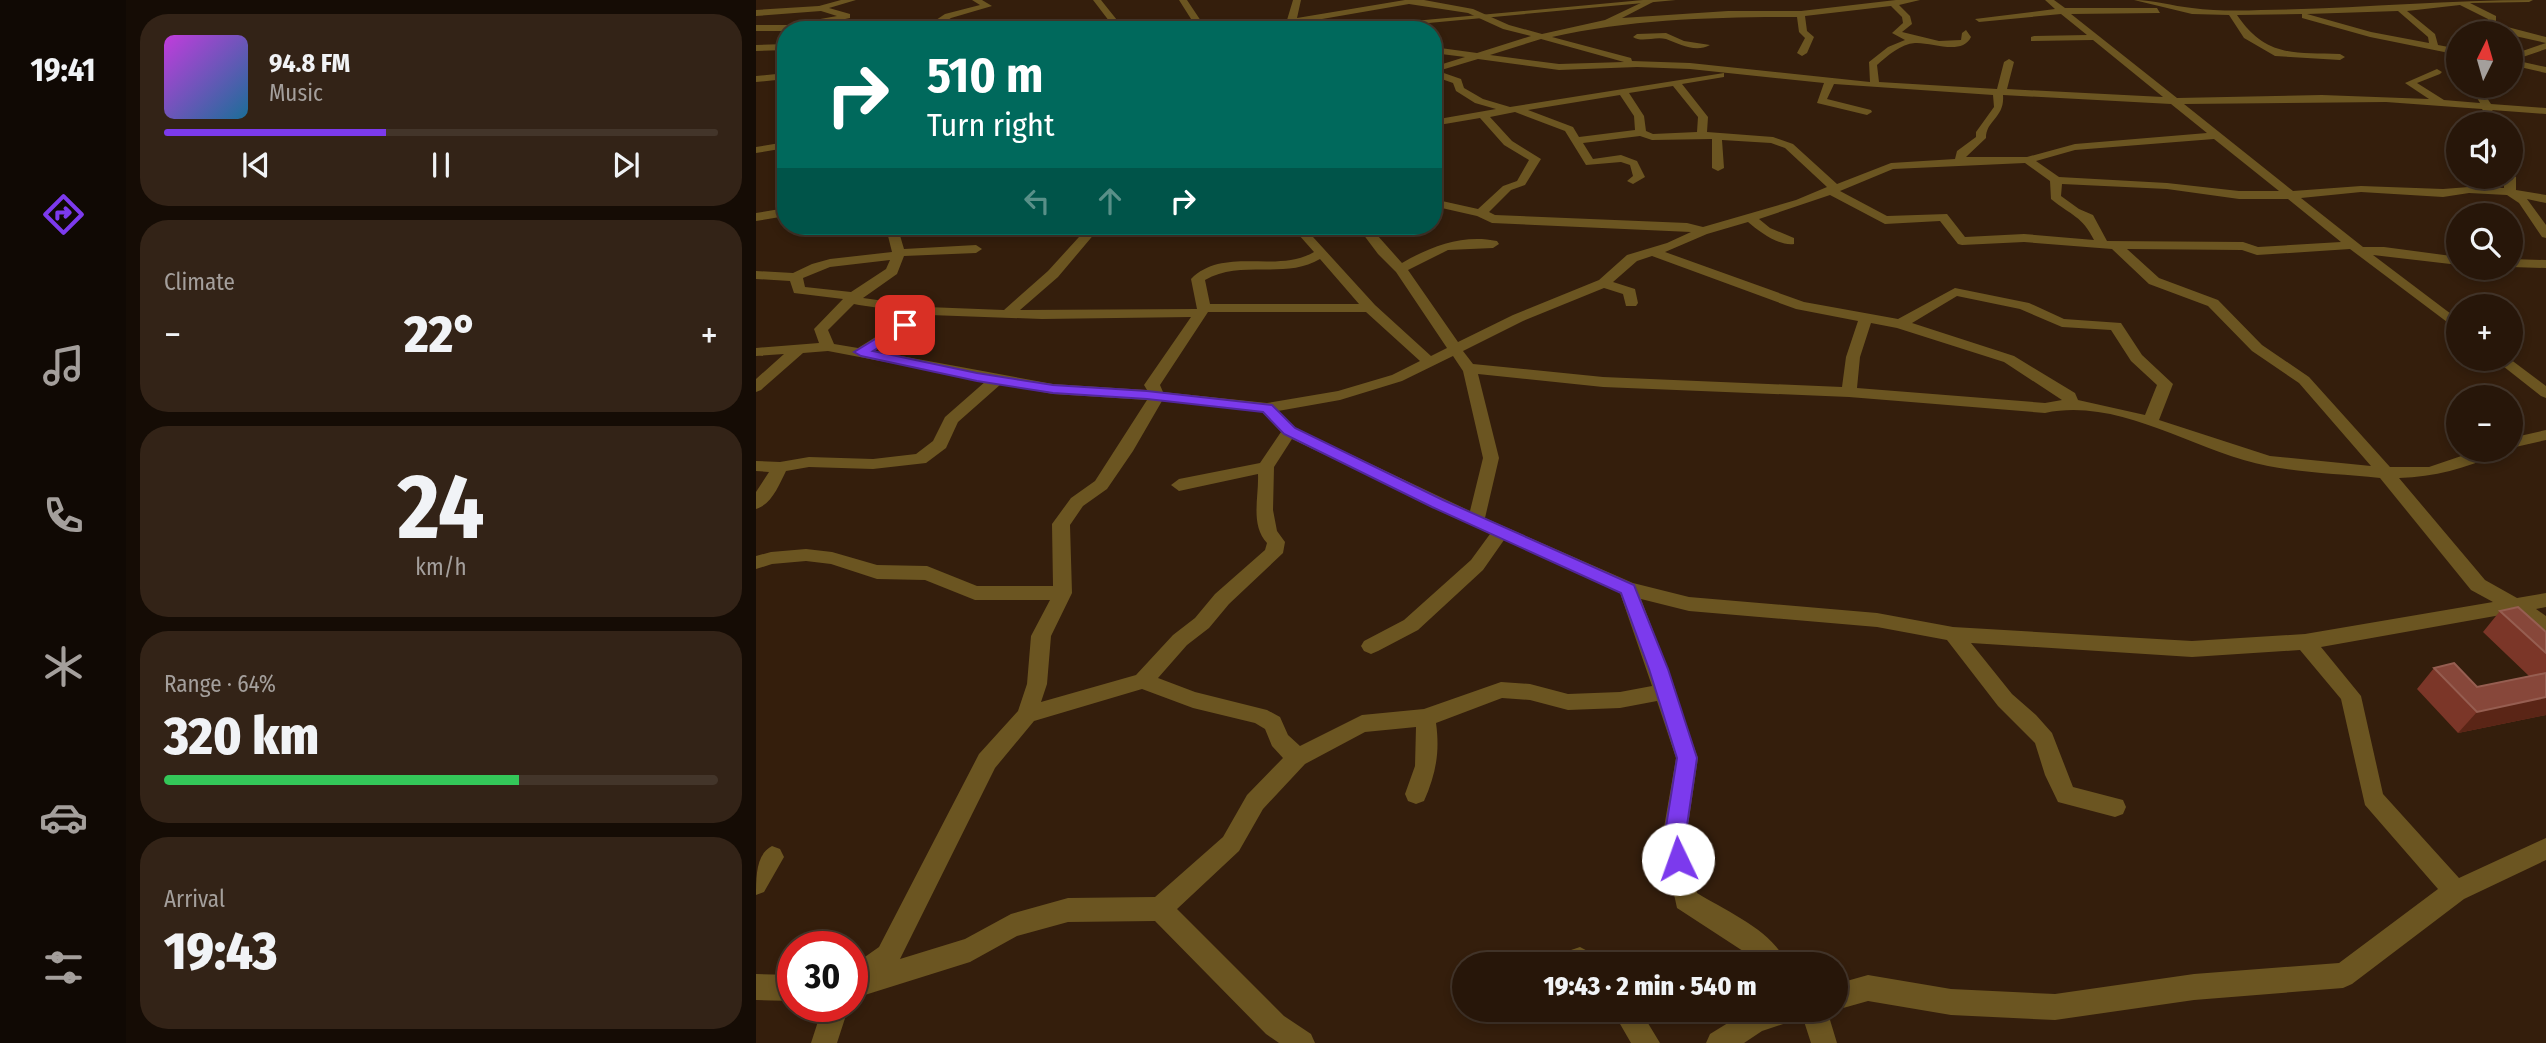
<!DOCTYPE html>
<html lang="en">
<head>
<meta charset="utf-8">
<style>
  :root { --surface:#271609; --page:#332317; --text:#f1f3f6; --muted:#a49f9c; --line:#43352a; --accent:#7c3aed }
  body { margin:0; font-family:"Fira Sans Condensed",sans-serif; background:var(--page); color:var(--text); height:100vh; display:flex; flex-direction:column; font-size:26px; white-space:nowrap }
  * { box-sizing:border-box; margin:0 }
  p { font-size:23px; color:var(--muted) }
  .icon { flex:none; width:38px; height:38px; fill:none; stroke:currentColor; stroke-width:2; stroke-linecap:round; stroke-linejoin:round }
  .map { position:relative; flex:1; overflow:hidden }
  .panel { display:flex; flex-direction:column; gap:14px; padding:14px; background:#150c05; width:630px }
  .panel>* { flex:none }
  .top-card { position:absolute; left:21px; top:21px; width:665px; height:214px; border-radius:28px; box-shadow:0 4px 10px #0003,0 0 0 2px var(--line); background:#00695c; color:#fff; overflow:hidden }
  .needle { width:46px; rotate:5deg }
  .tools { position:absolute; left:1690px; top:21px; display:grid; gap:14px }
  .tools a { display:grid; place-items:center; width:77px; height:77px; border-radius:50%; background:var(--surface); box-shadow:0 4px 10px #0003,0 0 0 2px var(--line); font-size:35px }
  .speed { position:absolute; left:21px; top:931px; display:flex; gap:14px; font-size:35px; font-weight:700; text-align:center }
  .speed>* { display:grid; place-content:center; width:91px; height:91px; border-radius:50%; background:var(--surface); box-shadow:0 4px 10px #0003,0 0 0 2px var(--line); line-height:1 }
  .speed .limit { border:10px solid #d22; background:#fff; color:#111 }
  .pin { position:absolute; display:grid; place-items:center; width:60px; height:60px; color:#fff; margin:-30px; border-radius:14px; box-shadow:0 4px 10px #0006 }
  .me { position:absolute; width:77px; margin:-38px; rotate:357deg; stroke-linejoin:round; filter:drop-shadow(0 0 5px #0008) }
  .turn { display:flex; align-items:center; gap:24px; height:147px; padding:0 35px; font-size:32px }
  .turn .icon { width:91px; height:91px; stroke-width:2.5 }
  .turn b { display:block; font-size:49px; line-height:60px }
  .lanes { display:flex; align-items:center; height:66px; padding:0 35px; background:#0003; justify-content:center; gap:35px; direction:ltr }
  .lanes .off { opacity:.35 }
  .big { font-size:52px; font-weight:800; line-height:1.1 }
  .panel .widget { flex:1; display:flex; flex-direction:column; justify-content:center; gap:10px; min-width:0; padding:0 24px; border-radius:28px; background:var(--page) }
  .panel .dial { align-items:center; gap:0 }
  .dial b { font-size:91px; line-height:1 }
  .song { display:flex; align-items:center; gap:21px }
  .cover { width:84px; height:84px; border-radius:10px; background:linear-gradient(135deg,hsl(290 70% 55%),hsl(200 70% 35%)) }
  .played { height:7px; border-radius:4px; background:linear-gradient(90deg,var(--accent) 40%,var(--line) 40%) }
  .keys { display:flex; justify-content:space-around; direction:ltr }
  .heat { display:flex; justify-content:space-between; align-items:center; font-size:38px; direction:ltr }
  .charge { height:10px; border-radius:5px; background:linear-gradient(90deg,#34c759 64%,var(--line) 0) }
  .trip { position:absolute; left:696px; top:952px; width:396px; height:70px; border-radius:35px; background:var(--surface); box-shadow:0 4px 10px #0003,0 0 0 2px var(--line); font-weight:800; line-height:70px; text-align:center }
  main { display:flex; flex:1; min-height:0 }
  .dock { display:flex; flex-direction:column; width:126px; justify-content:space-around; align-items:center; background:#100904; color:var(--muted) }
  .dock .icon { width:49px; height:49px }
  .dock .on { color:var(--accent) }
  .dock b { font-size:32px; color:var(--text) }
  .map>svg:first-child { display:block }
  .lines { fill:none; stroke-linecap:round; stroke-linejoin:round }
  .minor { fill:#6b5521; fill-rule:evenodd }
  .tertiary { fill:#6b5521; fill-rule:evenodd }
  .wall { fill:#7b3628 }
  .shaded-wall { fill:#5a2516 }
  .building { fill:#87473a; stroke:#965e51; stroke-width:2 }
  .route { fill:#7c3aed; stroke:#51269a; stroke-width:2 }
</style>
</head>
<body>
<main>
<nav class="dock">
<b>19:41</b>
<svg class="icon on" aria-label="directions" viewBox="0 0 24 24"><path d="M12 3l9 9-9 9-9-9zM9 14v-3h6M13 9l2 2-2 2"/></svg>
<svg class="icon" aria-label="music" viewBox="0 0 24 24"><path d="M9 18V5l10-2v13"/><circle cx="6" cy="18" r="3"/><circle cx="16" cy="16" r="3"/></svg>
<svg class="icon" aria-label="phone" viewBox="0 0 24 24"><path d="M5 4h4l2 5-3 2q2 4 5 5l2-3 5 2v4C11 20 4 13 5 4z"/></svg>
<svg class="icon" aria-label="climate" viewBox="0 0 24 24"><path d="M12 3v18M4 7l16 10M4 17L20 7"/></svg>
<svg class="icon" aria-label="car" viewBox="0 0 24 24"><path d="M5 17H2v-5l4-1 3-4h7l3 4 3 1v5h-3M9 17h6M6 11h13"/><circle cx="7" cy="17" r="2"/><circle cx="17" cy="17" r="2"/></svg>
<svg class="icon" aria-label="filters" viewBox="0 0 24 24"><path d="M4 7h16M4 17h16"/><circle cx="9" cy="7" r="2"/><circle cx="15" cy="17" r="2"/></svg>
</nav>
<section class="panel">
<div class="widget">
<div class="song"><i class="cover"></i><div><b>94.8 FM</b><p>Music</p></div></div>
<div class="played"></div>
<div class="keys"><svg class="icon" aria-label="previous" viewBox="0 0 24 24"><path d="M18 5L8 12l10 7zM5 5v14"/></svg><svg class="icon" aria-label="pause" viewBox="0 0 24 24"><path d="M8 5v14M16 5v14"/></svg><svg class="icon" aria-label="next" viewBox="0 0 24 24"><path d="M6 5l10 7-10 7zM19 5v14"/></svg></div>
</div>
<div class="widget"><p>Climate</p>
<div class="heat"><a>−</a><b class="big">22°</b><a>+</a></div>
</div>
<div class="widget dial"><b>24</b><p>km/h</p></div>
<div class="widget"><p>Range · 64%</p><b class="big">320 km</b><div class="charge"></div></div>
<div class="widget"><p>Arrival</p><b class="big">19:43</b></div>
</section>
<div class="map">
<svg width="1790" height="1043" viewBox="0 0 1790 1043">
  <rect width="100%" height="100%" fill="#341e0c"/>
  <g class="lines">
    <path class="minor" d="M 85,0 L 100,0 L 73,8 L 94,14 L 94,18 L 30,31 L 0,31 L 0,25 L 31,25 L 81,16 L 65,11 L 0,16 L 0,10 L 63,6 Z
      M 216,0 L 226,0 L 236,6 L 195,18 L 176,30 L 165,30 L 189,14 L 224,5 Z
      M 337,0 L 345,0 L 369,30 L 360,30 Z
      M 423,0 L 431,0 L 451,30 L 442,30 Z
      M 537,0 L 545,0 L 541,18 L 649,0 L 668,0 L 717,9 L 753,25 L 786,34 L 849,20 L 891,0 L 897,2 L 866,18 L 972,11 L 1045,11 L 1140,0 L 1164,0 L 1143,5 L 1154,16 L 1156,24 L 1146,32 L 1183,41 L 1205,40 L 1206,33 L 1210,30 L 1215,37 C 1206,56 1176,42 1159,43 C 1145,44 1131,56 1121,65 L 1123,82 L 1241,89 L 1248,62 L 1253,59 L 1258,62 L 1251,89 L 1407,97 L 1337,40 L 1275,41 L 1275,37 L 1278,36 L 1331,35 L 1305,14 L 1223,22 L 1219,19 L 1299,9 L 1289,0 L 1298,0 L 1309,8 L 1401,8 L 1404,13 L 1315,14 L 1421,98 L 1566,95 L 1673,99 L 1649,83 L 1681,69 L 1686,72 L 1684,74 L 1661,83 L 1688,100 L 1724,103 L 1717,91 L 1722,88 L 1725,89 L 1735,104 L 1790,108 L 1790,114 L 1736,110 L 1747,124 L 1737,124 L 1726,109 L 1630,102 L 1428,104 L 1537,191 L 1605,186 L 1687,189 L 1713,187 L 1748,188 L 1748,177 L 1755,177 L 1755,174 L 1760,177 L 1760,190 L 1790,195 L 1790,203 L 1771,199 L 1790,225 L 1790,238 L 1786,237 L 1763,203 L 1751,195 L 1713,193 L 1687,197 L 1605,192 L 1545,198 L 1607,247 L 1628,247 L 1703,257 L 1703,265 L 1617,255 L 1703,320 L 1703,331 L 1594,249 L 1501,255 L 1486,250 L 1371,249 L 1403,278 L 1462,300 L 1506,345 L 1553,377 L 1634,467 L 1673,467 L 1723,450 L 1745,450 L 1743,454 C 1709,468 1679,477 1643,478 L 1729,580 L 1761,598 L 1790,593 L 1790,607 L 1780,609 L 1790,616 L 1790,634 L 1756,613 L 1565,647 L 1605,696 L 1627,794 L 1703,878 L 1790,838 L 1790,860 L 1708,899 L 1596,984 L 1587,988 L 1438,1000 L 1299,1020 L 1195,1015 L 1112,1001 L 1080,1010 L 1080,984 L 1112,975 L 1195,989 L 1299,994 L 1438,974 L 1583,963 L 1682,889 L 1609,805 L 1585,699 L 1544,650 L 1436,657 L 1215,643 L 1256,694 L 1280,715 L 1296,733 L 1317,787 L 1367,800 L 1370,807 L 1367,814 L 1359,817 L 1302,802 L 1289,775 L 1279,743 L 1242,706 L 1191,640 L 1121,627 L 933,611 L 885,599 L 920,691 L 919,694 L 942,758 L 930,839 L 941,893 C 970,911 1018,931 1031,964 L 1001,964 L 990,953 L 921,908 L 906,839 L 920,758 L 901,701 L 864,708 L 812,710 L 774,700 L 746,698 L 680,723 C 684,752 680,774 668,801 L 660,804 L 652,801 L 649,794 L 659,766 L 660,727 L 609,732 L 549,764 L 507,809 L 483,851 L 421,909 L 528,1016 L 555,1034 L 559,1043 L 523,1043 L 510,1034 L 399,921 L 312,922 L 261,936 L 214,962 L 96,999 L 96,966 L 123,947 L 223,754 L 262,711 L 271,684 L 275,636 L 294,600 L 219,600 L 169,580 L 121,579 L 75,564 L 50,561 L 16,564 L 0,569 L 0,556 L 15,552 L 50,549 L 76,552 L 121,565 L 171,566 L 221,586 L 297,586 L 296,524 L 315,498 L 339,481 L 391,400 L 297,394 L 245,384 L 202,422 L 190,448 L 170,463 L 117,469 L 53,467 L 30,471 C 23,485 16,504 0,509 L 0,492 L 13,472 L 0,471 L 0,461 L 24,462 L 53,457 L 117,459 L 160,454 L 177,441 L 189,417 L 230,381 L 72,351 L 47,353 L 5,390 L 0,392 L 0,379 L 28,354 L 0,356 L 0,348 L 63,343 L 58,329 L 87,299 L 38,293 L 34,281 L 0,279 L 0,271 L 37,273 L 56,264 L 74,259 L 136,252 L 131,232 L 135,226 L 147,226 L 143,232 L 148,249 L 220,245 L 226,249 L 220,253 L 148,256 L 141,274 L 107,298 L 171,307 L 248,310 L 292,271 L 333,226 L 345,226 L 302,277 L 264,310 L 441,309 L 435,279 C 468,246 521,274 558,252 L 535,226 L 547,226 L 619,305 L 675,356 L 691,348 L 640,272 L 622,254 L 601,226 L 613,226 L 646,263 C 675,246 707,234 741,241 L 743,244 L 737,248 L 692,250 L 652,270 L 702,342 L 757,315 L 843,280 L 871,255 L 911,243 L 935,232 L 736,223 L 721,216 L 677,206 L 677,199 L 722,209 L 747,186 L 761,181 L 773,160 L 748,145 L 724,118 L 677,126 L 677,120 L 740,109 L 719,103 L 700,91 L 697,83 L 677,76 L 677,67 L 709,57 L 677,53 L 677,47 L 721,53 L 775,36 L 747,29 L 712,13 L 653,4 L 502,30 L 481,30 L 531,20 ZM 1135,6 L 1146,17 L 1147,23 L 1136,33 L 1149,40 L 1132,47 L 1113,62 L 1114,82 L 934,63 L 876,61 L 875,58 L 796,37 C 877,19 959,17 1041,17 L 1043,32 L 1049,38 L 1041,53 L 1046,56 L 1051,53 L 1058,37 L 1051,31 L 1049,16 ZM 785,39 L 868,62 L 803,64 L 734,55 ZM 722,59 L 803,70 L 881,67 L 934,69 L 1068,83 L 1061,103 L 1111,115 L 1116,112 L 1115,110 L 1071,99 L 1078,84 L 1237,95 L 1238,107 L 1220,132 L 1220,137 L 1201,151 L 1199,159 L 1135,163 L 1081,184 L 1037,144 L 1017,137 L 951,132 L 952,117 L 926,84 L 968,77 L 968,73 L 754,107 L 727,99 L 708,88 L 705,79 L 682,71 ZM 917,86 L 942,117 L 941,132 L 897,134 L 890,131 L 888,116 L 873,93 ZM 864,95 L 878,116 L 879,130 L 823,137 L 817,127 L 772,110 ZM 1247,95 L 1415,104 L 1451,133 L 1319,144 L 1271,157 L 1210,157 L 1230,138 C 1230,120 1249,118 1247,95 ZM 759,112 L 809,131 L 830,165 L 865,162 L 874,165 L 877,176 L 871,181 L 877,184 L 889,177 L 881,161 L 865,155 L 837,159 L 827,143 L 884,136 L 896,140 L 956,139 L 956,168 L 962,171 L 968,168 L 966,140 L 1015,143 L 1029,148 L 1071,187 L 1040,200 L 947,227 L 931,223 L 739,215 L 733,212 L 755,190 L 769,185 L 785,159 L 756,141 L 734,117 ZM 1458,139 L 1523,191 L 1483,191 L 1411,183 L 1303,177 L 1280,161 L 1319,150 ZM 1269,163 L 1294,181 L 1295,199 C 1316,216 1326,216 1338,240 L 1268,234 L 1209,237 L 1191,214 L 1131,216 L 1084,191 L 1137,169 ZM 1306,184 L 1411,189 L 1483,199 L 1532,199 L 1585,242 L 1502,247 L 1487,242 L 1351,241 L 1337,215 L 1323,209 L 1305,196 ZM 1074,195 L 1129,224 L 1184,221 L 1202,244 L 1206,245 L 1268,242 L 1356,249 L 1393,284 L 1452,306 L 1496,351 L 1543,383 L 1615,466 L 1514,456 L 1403,420 L 1417,384 L 1386,355 L 1365,323 L 1308,319 L 1273,303 L 1199,288 L 1142,319 L 1048,302 L 909,252 L 951,234 L 992,222 C 1004,232 1022,246 1038,244 L 1038,238 L 1014,228 L 1003,219 ZM 896,256 L 1040,309 L 1102,321 L 1090,357 L 1086,387 L 847,377 L 717,364 L 707,351 L 767,321 L 848,288 L 867,294 L 870,306 L 880,306 L 882,303 L 879,289 L 857,282 L 881,261 ZM 564,259 L 603,304 L 454,304 L 449,280 C 485,259 529,280 564,259 ZM 134,260 L 130,269 L 95,292 L 49,287 L 47,278 L 74,267 ZM 1201,296 L 1264,309 L 1306,327 L 1355,330 L 1375,361 L 1401,385 L 1389,415 L 1322,400 L 1319,393 L 1258,356 L 1156,323 ZM 98,304 L 103,305 L 158,313 L 102,348 L 78,344 L 72,330 ZM 452,312 L 610,312 L 664,361 L 636,375 L 582,391 L 511,403 L 407,392 L 404,385 ZM 174,315 L 286,319 L 435,317 L 388,385 L 391,390 L 297,384 L 118,351 ZM 1115,323 L 1141,328 L 1248,362 L 1306,400 L 1289,403 L 1101,388 L 1104,357 ZM 697,356 L 707,371 L 727,458 L 714,511 L 539,428 L 522,411 L 584,400 L 646,381 ZM 722,374 L 847,387 L 1093,397 L 1289,413 C 1365,397 1438,452 1512,466 C 1548,473 1587,474 1624,478 L 1715,590 L 1737,602 L 1549,634 L 1436,641 L 1197,627 L 1121,613 L 933,597 L 877,583 L 729,518 L 743,458 ZM 406,401 L 506,412 L 525,432 L 504,463 L 423,479 L 415,485 L 423,491 L 502,474 C 503,498 494,524 511,543 L 509,550 L 459,594 L 439,618 L 417,635 L 380,675 L 285,702 L 291,684 L 295,636 L 316,593 L 314,525 L 327,506 L 351,489 L 377,451 ZM 536,439 L 734,534 L 715,560 L 648,620 L 608,641 L 605,646 L 608,651 L 615,654 L 622,651 L 662,630 L 727,570 L 748,540 L 864,593 L 896,686 L 864,692 L 812,694 L 774,684 L 745,682 L 668,709 L 606,715 L 544,746 L 532,735 L 524,717 L 511,710 L 439,692 L 402,678 L 431,645 L 453,628 L 473,604 L 527,553 L 529,542 L 521,531 L 517,510 L 518,467 ZM 386,689 L 437,708 L 499,723 L 509,729 L 516,746 L 527,758 L 491,795 L 467,837 L 399,897 L 312,898 L 255,914 L 209,939 L 144,959 L 239,768 L 278,721 Z
      M 1378,0 C 1398,0 1416,6 1436,8 C 1458,11 1483,11 1505,10 C 1596,9 1686,0 1777,0 L 1773,2 L 1714,3 L 1740,16 L 1740,24 L 1790,37 L 1790,43 L 1741,32 L 1731,25 L 1732,19 L 1704,5 L 1651,11 L 1679,34 L 1682,45 L 1703,49 L 1703,55 L 1614,37 L 1546,18 L 1546,14 L 1481,15 C 1510,58 1538,52 1584,54 L 1589,57 L 1584,60 L 1519,56 L 1488,38 L 1473,15 L 1436,14 ZM 1642,11 L 1672,37 L 1673,43 L 1615,32 L 1551,14 Z
      M 910,33 L 928,41 L 954,45 C 939,53 924,44 910,39 C 899,36 886,43 877,37 L 881,34 Z
      M 1790,43 L 1790,49 L 1758,60 L 1790,67 L 1790,73 L 1755,65 L 1755,55 Z
      M 30,44 L 30,50 L 0,51 L 0,45 Z
      M 1755,141 L 1760,144 L 1759,147 L 1755,148 Z
      M 30,142 L 30,148 L 0,153 L 0,147 Z
      M 30,208 L 30,216 L 0,221 L 0,213 Z
      M 1755,259 L 1790,260 L 1790,268 L 1755,267 Z
      M 1738,359 L 1754,359 L 1790,386 L 1790,398 L 1785,396 Z
      M 1790,430 L 1790,440 L 1755,448 L 1755,438 Z
      M 16,846 L 24,849 L 28,857 L 8,892 L 0,895 C 0,877 0,854 16,846 Z
      M 824,947 L 839,955 L 843,964 L 814,964 L 811,959 L 815,950 Z
      M 0,974 L 37,975 L 37,1001 L 0,1000 Z
      M 67,1006 L 93,1006 L 81,1043 L 55,1043 Z
      M 856,1010 L 884,1010 L 904,1043 L 875,1043 Z
      M 993,1010 L 1071,1010 L 1081,1043 L 1055,1043 L 1045,1012 L 1042,1019 L 1006,1031 L 988,1043 L 950,1043 L 954,1034 Z"/>
    <path class="tertiary" d="M 887,0 L 920,0 L 597,30 L 559,30 Z
      M 30,73 L 30,79 L 0,82 L 0,76 Z"/>
  </g>
  <path class="wall" d="M 1744,611 L 1790,632 L 1790,715 L 1702,733 L 1661,689 L 1678,668 L 1721,687 L 1773,676 L 1727,632 Z"/>
  <path class="shaded-wall" d="M 1790,697 L 1790,715 L 1702,733 L 1721,712 Z"/>
  <path class="building" d="M 1762,607 L 1790,632 L 1790,653 L 1744,611 Z
    M 1698,663 L 1721,687 L 1790,673 L 1790,697 L 1721,712 L 1678,668 Z"/>
  <path class="route" d="M 149,321 L 156,325 L 154,328 L 117,351 L 221,373 L 297,385 L 391,391 L 516,405 L 539,428 L 687,500 L 878,585 L 912,669 L 941,758 L 929,839 L 933,859 L 930,866 L 922,869 L 915,866 L 908,839 L 921,758 L 893,669 L 865,593 L 676,507 L 528,434 L 507,412 L 391,399 L 297,393 L 221,381 L 105,356 L 98,352 Z"/>
</svg>
<div class="tools">
<a><svg class="needle" viewBox="-14 -14 28 28"><path d="M0-13l5 13h-10z" fill="#e53935"/><path d="M0 13l5-13h-10z" fill="#a49f9c"/></svg></a>
<a><svg class="icon" aria-label="sound" viewBox="0 0 24 24"><path d="M4 9h4l5-4v14l-5-4H4zM17 9q2 3 0 6"/></svg></a>
<a><svg class="icon" aria-label="search" viewBox="0 0 24 24"><circle cx="10" cy="10" r="6"/><path d="M15 15l6 6"/></svg></a>
<a>+</a>
<a>−</a>
</div>
<div class="speed"><div class="limit">30</div></div>
<div class="pin" style="left:149px;top:325px;background:#d93025"><svg class="icon" aria-label="arrive" viewBox="0 0 24 24"><path d="M6 21V4h12l-3 4 3 4H6"/></svg></div>
<svg class="me" style="left:922px;top:859px" viewBox="-20 -20 40 40"><circle r="19" fill="#fff"/><path d="M0-13L10 11 0 6-10 11z" fill="#7c3aed"/></svg>
<div class="trip">19:43 · 2 min · 540 m</div>
<div class="top-card">
<div class="turn"><svg class="icon" aria-label="right" viewBox="0 0 24 24"><path d="M7 20v-9h11M14 6l5 5-5 5"/></svg><div><b>510 m</b>Turn right</div></div>
<div class="lanes"><svg class="icon off" aria-label="left" viewBox="0 0 24 24"><path d="M17 20v-9H6M10 6l-5 5 5 5"/></svg><svg class="icon off" aria-label="ahead" viewBox="0 0 24 24"><path d="M12 20V5M6 11l6-6 6 6"/></svg><svg class="icon" aria-label="right" viewBox="0 0 24 24"><path d="M7 20v-9h11M14 6l5 5-5 5"/></svg></div>
</div>
</div>
</main>
</body>
</html>
